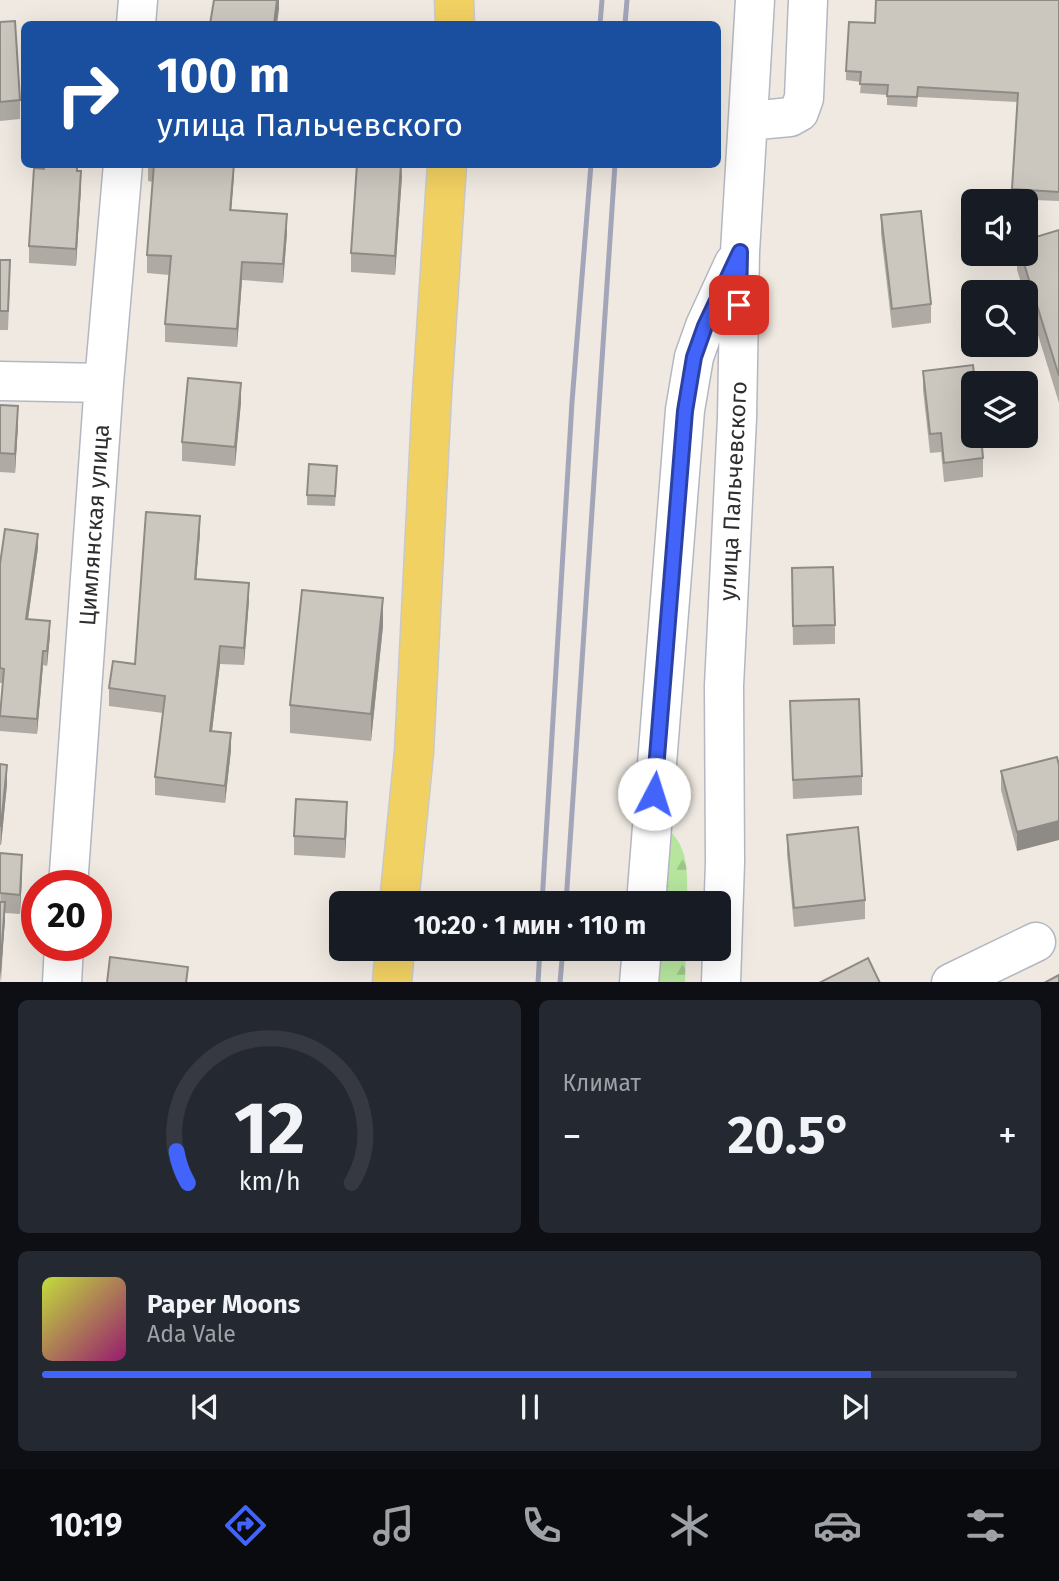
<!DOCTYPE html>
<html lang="ru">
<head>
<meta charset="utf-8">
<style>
  :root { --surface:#171b24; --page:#242831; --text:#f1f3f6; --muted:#9ea1a6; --line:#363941; --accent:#4264fb }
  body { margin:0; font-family:"Fira Sans",sans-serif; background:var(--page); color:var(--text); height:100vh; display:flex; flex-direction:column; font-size:26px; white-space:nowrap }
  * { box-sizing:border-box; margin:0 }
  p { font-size:23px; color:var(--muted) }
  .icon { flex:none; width:38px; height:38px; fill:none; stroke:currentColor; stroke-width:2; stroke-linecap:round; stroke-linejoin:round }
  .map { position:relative; height:982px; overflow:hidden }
  .side { display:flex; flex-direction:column; gap:18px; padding:18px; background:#0d0f14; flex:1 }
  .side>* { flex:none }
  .guide { position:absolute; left:21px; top:21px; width:700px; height:147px; border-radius:10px; box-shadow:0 7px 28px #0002; background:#1a4fa0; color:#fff; overflow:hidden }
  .fabs { position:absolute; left:961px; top:189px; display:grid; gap:14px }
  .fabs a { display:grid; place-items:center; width:77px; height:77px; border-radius:10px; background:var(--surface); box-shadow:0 7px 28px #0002; font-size:35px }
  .speed { position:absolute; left:21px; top:870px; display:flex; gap:14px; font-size:35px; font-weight:700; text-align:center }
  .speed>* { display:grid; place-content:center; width:91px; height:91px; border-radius:50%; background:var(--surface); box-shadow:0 7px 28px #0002; line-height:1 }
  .speed .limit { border:10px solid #d22; background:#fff; color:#111 }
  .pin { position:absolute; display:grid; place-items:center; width:60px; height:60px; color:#fff; margin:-30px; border-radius:14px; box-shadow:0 4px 10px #0006 }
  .me { position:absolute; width:77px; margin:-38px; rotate:5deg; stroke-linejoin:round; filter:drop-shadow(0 0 5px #0008) }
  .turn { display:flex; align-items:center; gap:24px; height:147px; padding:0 21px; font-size:32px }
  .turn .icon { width:91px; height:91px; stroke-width:2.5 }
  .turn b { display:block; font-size:49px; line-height:60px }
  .big { font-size:52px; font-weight:700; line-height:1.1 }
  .side .tile { flex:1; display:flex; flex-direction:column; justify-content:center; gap:10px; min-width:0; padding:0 24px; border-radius:10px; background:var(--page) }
  .side .dial { align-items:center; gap:0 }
  .dial svg { height:182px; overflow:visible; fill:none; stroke:var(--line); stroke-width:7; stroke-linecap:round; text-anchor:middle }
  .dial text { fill:var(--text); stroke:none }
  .song { display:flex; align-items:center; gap:21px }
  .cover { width:84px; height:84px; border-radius:10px; background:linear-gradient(135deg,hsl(70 70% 55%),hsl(320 70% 35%)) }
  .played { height:7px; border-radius:4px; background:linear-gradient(90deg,var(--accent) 85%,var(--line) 85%) }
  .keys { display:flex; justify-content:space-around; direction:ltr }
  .heat { display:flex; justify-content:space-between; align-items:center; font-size:38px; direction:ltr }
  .side .tiles { flex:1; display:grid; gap:18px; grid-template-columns:1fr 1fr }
  .tile:last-child { grid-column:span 2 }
  .trip { position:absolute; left:329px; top:891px; width:402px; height:70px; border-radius:10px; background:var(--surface); box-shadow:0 7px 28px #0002; font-weight:700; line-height:70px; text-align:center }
  .tabs { display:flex; height:112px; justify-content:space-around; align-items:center; background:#090b0e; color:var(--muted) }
  .tabs .icon { width:49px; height:49px }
  .tabs .active { color:var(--accent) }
  .tabs b { font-size:32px; color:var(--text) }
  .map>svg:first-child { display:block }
  .forest { fill:url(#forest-firs) }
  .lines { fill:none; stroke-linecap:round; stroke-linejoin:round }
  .minor-casing { stroke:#b4b7c1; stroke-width:41 }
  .major-casing { stroke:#c9c9c9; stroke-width:41 }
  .minor { stroke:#fff; stroke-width:38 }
  .major { stroke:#f2d163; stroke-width:38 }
  .rail { stroke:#a3a6b8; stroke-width:5 }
  .wall { fill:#afaba4 }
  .shaded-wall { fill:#8e8b86 }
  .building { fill:#cbc7bf; stroke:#8e8b86; stroke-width:2 }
  .route-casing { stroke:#2b41a3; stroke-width:18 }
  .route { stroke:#4264fb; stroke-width:12 }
  .labels { text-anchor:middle; stroke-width:5; stroke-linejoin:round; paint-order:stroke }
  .street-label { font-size:23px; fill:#2e2e2e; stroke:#fff }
</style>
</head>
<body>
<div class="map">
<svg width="1059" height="983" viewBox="0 0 1059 983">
  <defs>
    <pattern id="forest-firs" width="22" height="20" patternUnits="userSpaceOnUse" patternTransform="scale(1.75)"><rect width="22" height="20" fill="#b6e59e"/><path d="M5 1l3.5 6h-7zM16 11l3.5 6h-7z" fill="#9dc588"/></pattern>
  </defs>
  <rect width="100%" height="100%" fill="#efe9e1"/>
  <path class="forest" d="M 670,831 C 690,851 687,876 687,903 L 637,903 Z
    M 636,949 L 686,949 L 685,982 L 634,983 Z"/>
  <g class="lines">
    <g class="minor-casing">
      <path id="minor" d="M 136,24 L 138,0
        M 749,121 L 790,117 L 799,112 L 804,98 L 808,0
        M 0,381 L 104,383
        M 68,886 L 104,383 L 123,164
        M 646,903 L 685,410 L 694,357 L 705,326 L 734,263
        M 62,983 L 64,945
        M 639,983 L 642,948
        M 721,983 L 725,862 L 724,686 L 737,418 L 740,252 L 755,0
        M 951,983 L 1036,942"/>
    </g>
    <g class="major-casing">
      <path id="major" d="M 454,0 L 455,24
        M 399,903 L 414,752 L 432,394 L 447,164
        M 392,983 L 395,948"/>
    </g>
    <use href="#minor" class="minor"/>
    <use href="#major" class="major"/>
    <path class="rail" d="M 600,24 L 602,0
      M 625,24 L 627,0
      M 542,903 L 572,402 L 591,164
      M 566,903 L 615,164
      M 538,983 L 540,948
      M 560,983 L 563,948"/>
  </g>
  <path class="wall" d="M 1059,0 L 1059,201 L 1012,199 L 1017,102 L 918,97 L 917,107 L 887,105 L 887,95 L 860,93 L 861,82 L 846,80 L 846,71 L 875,23 Z
    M 0,22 L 20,100 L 20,119 L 0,121 Z
    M 45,164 L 78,164 L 78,171 L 81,188 L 76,266 L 29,263 L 29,246 Z
    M 148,164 L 234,164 L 231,210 L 287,233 L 283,283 L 242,280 L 237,347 L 165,342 L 165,324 L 169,275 L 147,273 L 147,255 L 153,182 L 148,181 Z
    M 402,176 L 395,275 L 351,272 L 351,253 Z
    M 881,215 L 931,304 L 931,323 L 892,328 L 881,234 Z
    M 1059,230 L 1059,403 L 1026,296 L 1026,292 L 1024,292 L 1017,270 L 1017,254 L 1026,254 Z
    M 0,260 L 10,279 L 8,330 L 0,330 Z
    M 923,371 L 983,458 L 983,477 L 944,482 L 941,452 L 930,453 L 923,390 Z
    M 241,402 L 235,466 L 182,461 L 182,442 Z
    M 0,405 L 18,425 L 15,473 L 0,472 Z
    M 337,475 L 335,506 L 307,505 L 307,495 Z
    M 200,533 L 196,579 L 249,600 L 244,665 L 220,664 L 212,731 L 231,750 L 225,803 L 155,795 L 155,777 L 163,713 L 109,706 L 109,688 L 135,664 Z
    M 38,548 L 28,619 L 50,635 L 47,666 L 43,665 L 37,734 L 0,731 L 0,710 L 3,683 L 0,683 L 0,564 Z
    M 792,568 L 835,625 L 835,644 L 793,645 Z
    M 383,626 L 371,741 L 290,733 L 290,705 Z
    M 790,701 L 862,776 L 862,795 L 793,799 Z
    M 1057,757 L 1017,851 L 1001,790 L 1001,771 Z
    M 0,764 L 7,784 L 1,845 L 0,845 Z
    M 347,821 L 345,858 L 294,855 L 294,836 Z
    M 787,835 L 865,900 L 865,919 L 794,927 L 787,854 Z
    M 0,853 L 22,874 L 20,914 L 5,913 L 1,983 Z"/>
  <path class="shaded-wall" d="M 277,0 L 279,0 L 279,9 L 277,24 L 274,24 Z
    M 234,164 L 234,176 L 230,228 L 230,210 Z
    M 402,164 L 402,176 L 395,275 L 395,256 Z
    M 81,171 L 81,188 L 76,266 L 76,249 Z
    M 287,214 L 287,233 L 283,283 L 283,264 Z
    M 242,262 L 242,280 L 237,347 L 237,329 Z
    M 241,383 L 241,402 L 235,466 L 235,447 Z
    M 18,406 L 18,425 L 15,473 L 15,454 Z
    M 200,516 L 200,533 L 195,596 L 195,579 Z
    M 38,534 L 38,548 L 26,633 L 26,619 Z
    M 249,583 L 249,600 L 244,665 L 244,648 Z
    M 383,598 L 383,626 L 371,741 L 371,714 Z
    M 50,621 L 50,635 L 47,666 L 47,651 Z
    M 220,646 L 220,664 L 210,748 L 210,731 Z
    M 43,651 L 43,665 L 37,734 L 37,719 Z
    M 231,733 L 231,750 L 225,803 L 225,786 Z
    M 7,765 L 7,784 L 1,845 L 1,826 Z
    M 347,802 L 347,821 L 345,858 L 345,839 Z
    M 1059,821 L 1059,840 L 1017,851 L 1017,832 Z
    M 22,855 L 22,874 L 20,914 L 20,895 Z
    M 5,902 L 5,921 L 0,983 L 0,972 Z"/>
  <path class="building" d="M 214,0 L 277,0 L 274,24 L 210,24 Z
    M 876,0 L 1059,0 L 1059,192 L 1012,189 L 1018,93 L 918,87 L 917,97 L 887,96 L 888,85 L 860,84 L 861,72 L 846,71 L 849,22 L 875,23 Z
    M 15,21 L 20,100 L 0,102 L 0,22 Z
    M 45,164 L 77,164 L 77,171 L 81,171 L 76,249 L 29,246 L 34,168 L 44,169 Z
    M 154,164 L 234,164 L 230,210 L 287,214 L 283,264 L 242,262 L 237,329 L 165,324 L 171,256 L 147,255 Z
    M 357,164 L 401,164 L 395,256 L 351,253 Z
    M 921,211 L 931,304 L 892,309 L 881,215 Z
    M 1059,230 L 1059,376 L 1021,254 L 1026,254 L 1026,240 Z
    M 0,260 L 10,260 L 8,311 L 0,311 Z
    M 973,365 L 975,383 L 973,383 L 973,436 L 981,436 L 983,458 L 944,463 L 941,433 L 930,434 L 923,371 Z
    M 188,378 L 241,383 L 235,447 L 182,442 Z
    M 0,405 L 18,406 L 15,454 L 0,453 Z
    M 309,464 L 337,466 L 335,496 L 307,495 Z
    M 146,512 L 200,516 L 195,579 L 249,583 L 244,648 L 220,646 L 210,731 L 231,733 L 225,786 L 155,777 L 165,696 L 109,688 L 113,661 L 135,664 Z
    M 5,529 L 38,534 L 26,619 L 50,621 L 47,651 L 43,651 L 37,719 L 0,716 L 4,669 L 0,668 L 0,564 Z
    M 833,567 L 835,625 L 793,626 L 792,568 Z
    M 302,590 L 383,598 L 371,714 L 290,705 Z
    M 859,699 L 862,776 L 793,780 L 790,701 Z
    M 1057,757 L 1059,765 L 1059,821 L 1017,832 L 1001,771 Z
    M 0,764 L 7,765 L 1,826 L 0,826 Z
    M 296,799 L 347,802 L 345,839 L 294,836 Z
    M 858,827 L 865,900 L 794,908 L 787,835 Z
    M 0,853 L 22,855 L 20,895 L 0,893 Z
    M 0,902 L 5,902 L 0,972 Z
    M 110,957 L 188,967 L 186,983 L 107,983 Z
    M 868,958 L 880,983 L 819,983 Z
    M 1059,975 L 1059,983 L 1044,983 Z"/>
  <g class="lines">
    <g class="route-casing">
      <path id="route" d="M 654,794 L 685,411 L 694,357 L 705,326 L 740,252 L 739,305"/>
    </g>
    <use href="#route" class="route"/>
  </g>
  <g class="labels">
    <g class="street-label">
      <text transform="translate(733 491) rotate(-87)" y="8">улица Пальчевского</text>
      <text transform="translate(94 525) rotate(-86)" y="8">Цимлянская улица</text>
    </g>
  </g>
</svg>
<div class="fabs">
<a><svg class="icon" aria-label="sound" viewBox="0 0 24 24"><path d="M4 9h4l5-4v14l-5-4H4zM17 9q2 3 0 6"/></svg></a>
<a><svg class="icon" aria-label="search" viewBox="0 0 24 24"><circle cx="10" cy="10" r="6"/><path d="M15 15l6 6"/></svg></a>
<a><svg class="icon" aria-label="layers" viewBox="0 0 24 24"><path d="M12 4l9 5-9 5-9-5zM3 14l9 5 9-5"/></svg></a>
</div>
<div class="speed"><div class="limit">20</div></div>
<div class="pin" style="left:739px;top:305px;background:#d93025"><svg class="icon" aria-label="arrive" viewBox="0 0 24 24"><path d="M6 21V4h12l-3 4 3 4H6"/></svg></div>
<svg class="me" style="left:654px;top:794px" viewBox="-20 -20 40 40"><circle r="19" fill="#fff"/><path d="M0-13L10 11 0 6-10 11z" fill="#4264fb"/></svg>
<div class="trip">10:20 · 1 мин · 110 m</div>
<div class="guide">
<div class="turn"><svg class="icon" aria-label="right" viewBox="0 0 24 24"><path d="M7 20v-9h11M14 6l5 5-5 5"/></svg><div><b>100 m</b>улица Пальчевского</div></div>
</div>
</div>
<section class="side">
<div class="tiles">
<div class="tile dial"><svg viewBox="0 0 100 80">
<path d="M14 69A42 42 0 1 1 86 69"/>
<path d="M14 69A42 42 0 0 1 9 55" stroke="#4264fb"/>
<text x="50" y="56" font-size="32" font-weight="700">12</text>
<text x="50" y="72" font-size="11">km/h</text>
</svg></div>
<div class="tile"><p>Климат</p>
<div class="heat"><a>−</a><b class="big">20.5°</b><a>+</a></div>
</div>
<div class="tile">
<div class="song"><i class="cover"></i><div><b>Paper Moons</b><p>Ada Vale</p></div></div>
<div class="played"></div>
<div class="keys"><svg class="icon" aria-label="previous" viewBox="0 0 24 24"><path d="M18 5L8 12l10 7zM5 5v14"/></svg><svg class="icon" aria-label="pause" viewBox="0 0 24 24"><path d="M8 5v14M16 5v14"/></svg><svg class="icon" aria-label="next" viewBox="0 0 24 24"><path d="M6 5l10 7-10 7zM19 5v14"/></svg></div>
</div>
</div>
</section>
<nav class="tabs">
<b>10:19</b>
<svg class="icon active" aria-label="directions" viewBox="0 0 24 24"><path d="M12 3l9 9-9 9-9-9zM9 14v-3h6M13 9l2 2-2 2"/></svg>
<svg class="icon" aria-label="music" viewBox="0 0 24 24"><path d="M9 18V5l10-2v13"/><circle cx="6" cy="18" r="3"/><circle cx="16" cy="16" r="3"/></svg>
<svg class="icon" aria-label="phone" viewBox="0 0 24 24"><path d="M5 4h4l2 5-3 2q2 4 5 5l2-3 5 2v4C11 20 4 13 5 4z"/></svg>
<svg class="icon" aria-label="climate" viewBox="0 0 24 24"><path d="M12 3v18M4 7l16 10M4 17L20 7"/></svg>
<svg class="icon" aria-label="car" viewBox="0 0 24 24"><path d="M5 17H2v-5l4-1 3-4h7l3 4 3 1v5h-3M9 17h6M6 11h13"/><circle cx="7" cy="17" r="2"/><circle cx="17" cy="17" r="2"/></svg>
<svg class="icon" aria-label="filters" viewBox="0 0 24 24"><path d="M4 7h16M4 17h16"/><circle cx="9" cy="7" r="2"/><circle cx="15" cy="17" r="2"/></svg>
</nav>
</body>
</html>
